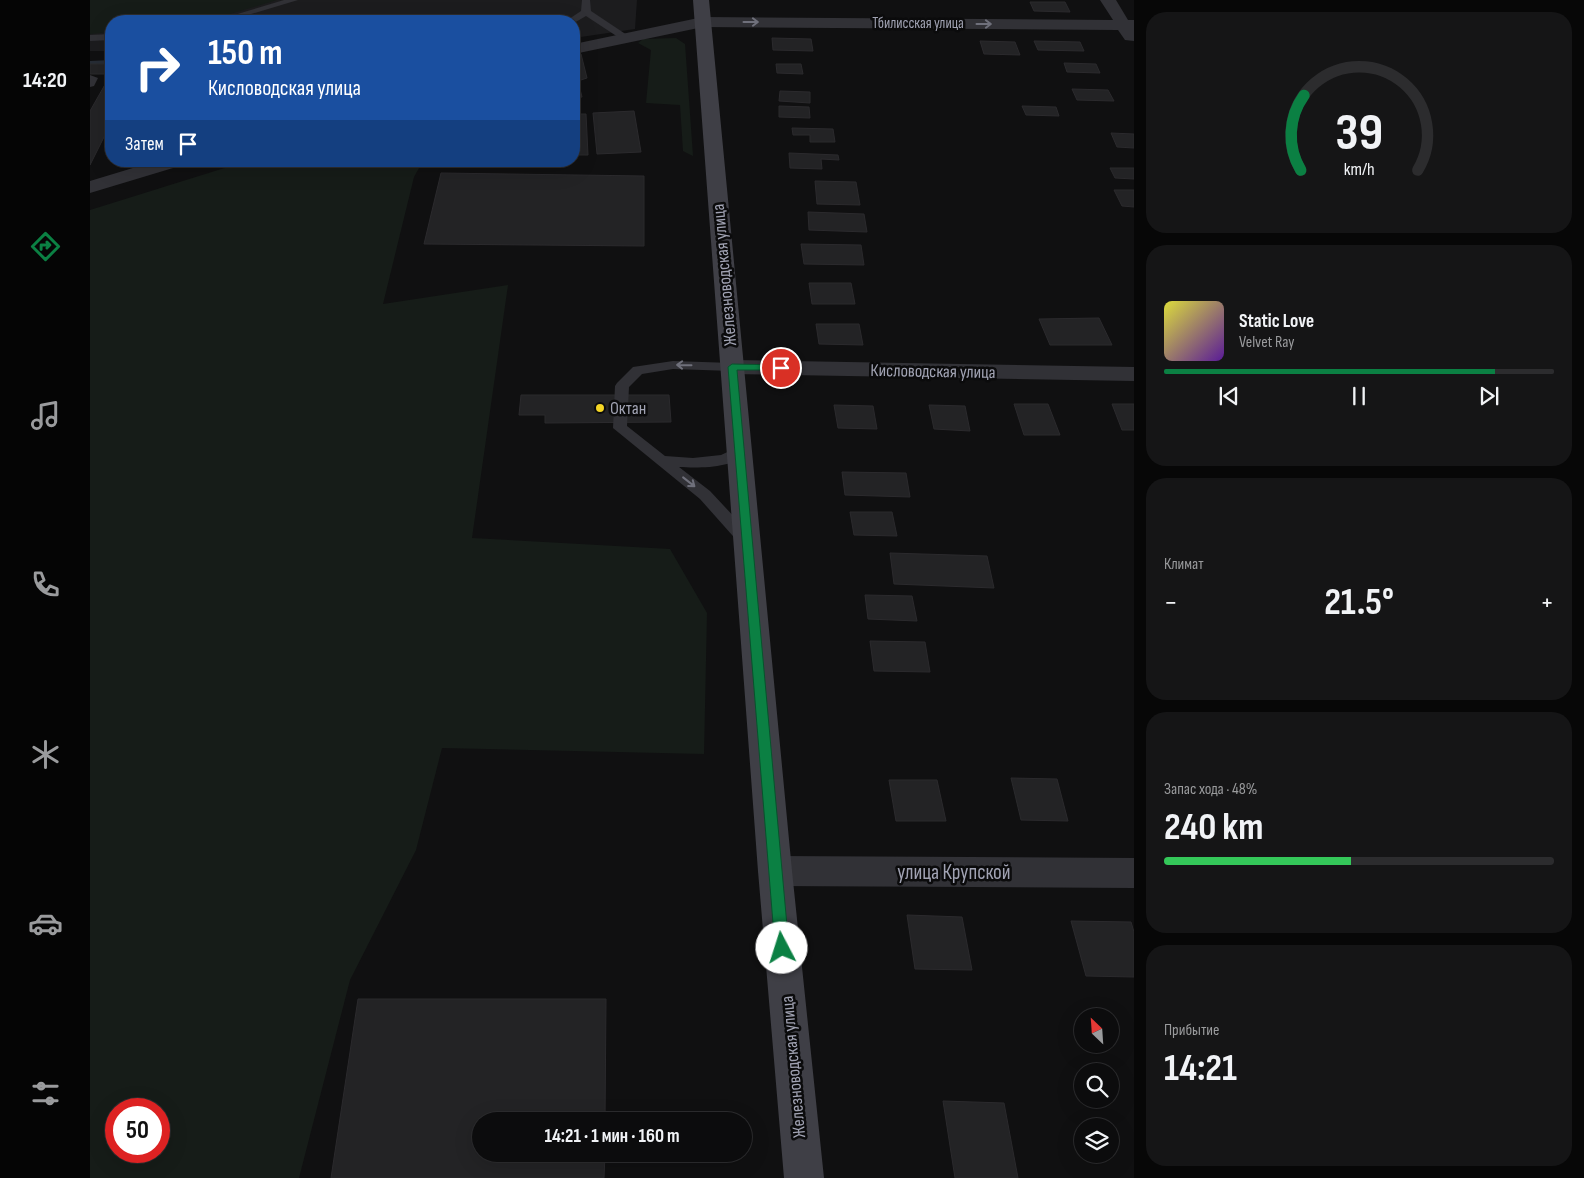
<!DOCTYPE html>
<html lang="ru">
<head>
<meta charset="utf-8">
<style>
  :root { --surface:#0c0c0d; --page:#151516; --text:#f1f3f6; --muted:#9a9b9d; --line:#2c2c2e; --accent:#0b8043 }
  body { margin:0; font-family:"Sofia Sans Condensed",sans-serif; background:var(--page); color:var(--text); height:100vh; display:flex; flex-direction:column; font-size:19px; white-space:nowrap }
  * { box-sizing:border-box; margin:0 }
  p { font-size:16px; color:var(--muted) }
  .icon { flex:none; width:28px; height:28px; fill:none; stroke:currentColor; stroke-width:2; stroke-linecap:round; stroke-linejoin:round }
  .map { position:relative; flex:1; overflow:hidden }
  .panel { display:flex; flex-direction:column; gap:12px; padding:12px; background:#070707; width:450px }
  .panel>* { flex:none }
  .hud { position:absolute; left:15px; top:15px; width:475px; height:152px; border-radius:20px; box-shadow:0 5px 20px #0002,0 0 0 1px var(--line); background:#1a4fa0; color:#fff; overflow:hidden }
  .needle { width:32px; rotate:335deg }
  .buttons { position:absolute; left:984px; top:1008px; display:grid; gap:10px }
  .buttons a { display:grid; place-items:center; width:45px; height:45px; border-radius:50%; background:var(--surface); box-shadow:0 5px 20px #0002,0 0 0 1px var(--line); font-size:25px }
  .speed { position:absolute; left:15px; top:1098px; display:flex; gap:10px; font-size:25px; font-weight:700; text-align:center }
  .speed>* { display:grid; place-content:center; width:65px; height:65px; border-radius:50%; background:var(--surface); box-shadow:0 5px 20px #0002,0 0 0 1px var(--line); line-height:1 }
  .speed .limit { border:8px solid #d22; background:#fff; color:#111 }
  .pin { position:absolute; display:grid; place-items:center; width:42px; height:42px; color:#fff; margin:-21px; border:2px solid #fff; border-radius:50%; box-shadow:0 1px 5px #0007 }
  .me { position:absolute; width:55px; margin:-28px; rotate:355deg; stroke-linejoin:round; filter:drop-shadow(0 0 4px #0008) }
  .turn { display:flex; align-items:center; gap:18px; height:105px; padding:0 20px; font-size:22px }
  .turn .icon { width:65px; height:65px; stroke-width:2.5 }
  .turn b { display:block; font-size:35px; line-height:42px }
  .then { display:flex; align-items:center; height:48px; padding:0 20px; background:#0003; gap:10px; font-size:19px }
  .big { font-size:38px; font-weight:700; line-height:1.1 }
  .panel .tile { flex:1; display:flex; flex-direction:column; justify-content:center; gap:8px; min-width:0; padding:0 18px; border-radius:20px; background:var(--page) }
  .panel .dial { align-items:center; gap:0 }
  .dial svg { height:130px; overflow:visible; fill:none; stroke:var(--line); stroke-width:7; stroke-linecap:round; text-anchor:middle }
  .dial text { fill:var(--text); stroke:none }
  .song { display:flex; align-items:center; gap:15px }
  .cover { width:60px; height:60px; border-radius:8px; background:linear-gradient(135deg,hsl(60 70% 55%),hsl(270 70% 35%)) }
  .played { height:5px; border-radius:2px; background:linear-gradient(90deg,var(--accent) 85%,var(--line) 85%) }
  .keys { display:flex; justify-content:space-around; direction:ltr }
  .heat { display:flex; justify-content:space-between; align-items:center; font-size:28px; direction:ltr }
  .charge { height:8px; border-radius:4px; background:linear-gradient(90deg,#34c759 48%,var(--line) 0) }
  .trip { position:absolute; left:382px; top:1112px; width:280px; height:50px; border-radius:25px; background:var(--surface); box-shadow:0 5px 20px #0002,0 0 0 1px var(--line); font-weight:700; line-height:50px; text-align:center }
  main { display:flex; flex:1; min-height:0 }
  .dock { display:flex; flex-direction:column; width:90px; justify-content:space-around; align-items:center; background:#050505; color:var(--muted) }
  .dock .icon { width:35px; height:35px }
  .dock .active { color:var(--accent) }
  .dock b { font-size:22px; color:var(--text) }
  .map>svg:first-child { display:block }
  .built { fill:#1c1c1e }
  .green { fill:#161c18; fill-rule:evenodd }
  .lines { fill:none; stroke-linecap:round; stroke-linejoin:round }
  .stream { fill:#262c35; fill-rule:evenodd }
  .building { fill:#232325; stroke:#2b2a2d }
  .lane { fill:#313136; fill-rule:evenodd }
  .street { fill:#313136; fill-rule:evenodd }
  .secondary { fill:#3f3f46; fill-rule:evenodd }
  .oneway { stroke:#6f707b }
  .route { fill:#0b8043; stroke:#07532c }
  .poi-dot { fill:#f4d525; stroke:#0b0b0c; stroke-width:2 }
  .labels { text-anchor:middle; stroke-width:5; stroke-linejoin:round; paint-order:stroke }
  .far-street-label { font-size:15px; fill:#a1a3b3; stroke:#0b0b0c }
  .street-label { font-size:18px; fill:#a1a3b3; stroke:#0b0b0c }
  .poi-label { font-size:18px; fill:#a1a3b3; stroke:#0b0b0c; text-anchor:start }
  .near-street-label { font-size:21px; fill:#a1a3b3; stroke:#0b0b0c }
</style>
</head>
<body>
<main>
<nav class="dock">
<b>14:20</b>
<svg class="icon active" aria-label="directions" viewBox="0 0 24 24"><path d="M12 3l9 9-9 9-9-9zM9 14v-3h6M13 9l2 2-2 2"/></svg>
<svg class="icon" aria-label="music" viewBox="0 0 24 24"><path d="M9 18V5l10-2v13"/><circle cx="6" cy="18" r="3"/><circle cx="16" cy="16" r="3"/></svg>
<svg class="icon" aria-label="phone" viewBox="0 0 24 24"><path d="M5 4h4l2 5-3 2q2 4 5 5l2-3 5 2v4C11 20 4 13 5 4z"/></svg>
<svg class="icon" aria-label="climate" viewBox="0 0 24 24"><path d="M12 3v18M4 7l16 10M4 17L20 7"/></svg>
<svg class="icon" aria-label="car" viewBox="0 0 24 24"><path d="M5 17H2v-5l4-1 3-4h7l3 4 3 1v5h-3M9 17h6M6 11h13"/><circle cx="7" cy="17" r="2"/><circle cx="17" cy="17" r="2"/></svg>
<svg class="icon" aria-label="filters" viewBox="0 0 24 24"><path d="M4 7h16M4 17h16"/><circle cx="9" cy="7" r="2"/><circle cx="15" cy="17" r="2"/></svg>
</nav>
<div class="map">
<svg width="1044" height="1178" viewBox="0 0 1044 1178">
  <rect width="100%" height="100%" fill="#101011"/>
  <path class="built" d="M 0,0 L 547,0 L 545,29 L 484,38 L 484,21 L 21,21 L 21,51 L 0,51 Z"/>
  <path class="green" d="M 0,0 L 187,0 L 117,21 L 21,21 L 21,32 L 0,34 Z
    M 586,38 L 595,44 L 603,156 L 593,151 L 590,105 L 556,103 L 561,50 L 548,43 L 553,39 Z
    M 157,161 L 333,161 L 324,177 L 293,304 L 418,285 L 382,538 L 580,549 L 617,613 L 614,754 L 352,748 L 326,850 L 260,980 L 209,1178 L 0,1178 L 0,210 ZM 26,1109 L 69,1109 L 69,1151 L 26,1151 Z"/>
  <g class="lines">
    <path class="stream" d="M 21,60 L 21,64 L 0,65 L 0,61 Z"/>
  </g>
  <path class="building" d="M 940,2 L 975,2 L 980,12 L 944,11 Z
    M 682,38 L 721,39 L 723,51 L 683,50 Z
    M 890,41 L 925,42 L 930,55 L 894,54 Z
    M 944,41 L 990,42 L 994,51 L 948,50 Z
    M 491,54 L 497,78 L 488,81 L 492,97 L 484,98 L 484,56 Z
    M 974,63 L 1006,64 L 1010,73 L 977,72 Z
    M 0,64 L 21,64 L 21,123 L 0,165 L 0,111 L 21,74 L 0,74 Z
    M 686,64 L 711,64 L 713,74 L 687,73 Z
    M 982,89 L 1018,90 L 1024,101 L 987,100 Z
    M 690,91 L 720,92 L 720,103 L 689,101 Z
    M 689,106 L 719,107 L 720,118 L 689,117 Z
    M 932,106 L 966,107 L 969,116 L 936,115 Z
    M 544,111 L 551,152 L 507,154 L 503,113 Z
    M 484,114 L 496,114 L 498,155 L 484,155 Z
    M 702,128 L 743,129 L 745,142 L 720,142 L 720,135 L 703,135 Z
    M 1021,133 L 1044,134 L 1044,148 L 1027,147 Z
    M 699,153 L 748,155 L 749,160 L 731,159 L 732,169 L 700,168 Z
    M 1020,168 L 1044,168 L 1044,179 L 1025,178 Z
    M 351,173 L 554,176 L 554,246 L 334,244 Z
    M 725,181 L 766,182 L 770,205 L 727,204 Z
    M 1024,190 L 1044,190 L 1044,207 L 1032,206 Z
    M 718,212 L 774,214 L 777,232 L 719,230 Z
    M 711,244 L 771,245 L 774,265 L 714,264 Z
    M 719,283 L 761,283 L 765,304 L 722,304 Z
    M 1009,318 L 1022,345 L 960,345 L 949,319 Z
    M 726,324 L 769,324 L 773,345 L 729,344 Z
    M 431,395 L 579,395 L 581,422 L 455,423 L 455,415 L 429,415 Z
    M 924,404 L 958,404 L 970,435 L 934,435 Z
    M 1022,404 L 1044,404 L 1044,430 L 1032,430 Z
    M 744,405 L 783,406 L 787,429 L 748,428 Z
    M 839,405 L 875,406 L 880,431 L 844,429 Z
    M 752,472 L 816,473 L 820,497 L 755,495 Z
    M 760,512 L 802,512 L 807,536 L 764,535 Z
    M 800,553 L 897,556 L 904,588 L 804,584 Z
    M 775,595 L 822,596 L 827,621 L 778,619 Z
    M 780,641 L 835,642 L 840,672 L 784,671 Z
    M 921,778 L 967,779 L 978,821 L 931,820 Z
    M 799,780 L 847,780 L 856,821 L 806,821 Z
    M 817,915 L 872,917 L 882,970 L 825,969 Z
    M 981,921 L 1041,922 L 1044,932 L 1044,977 L 996,976 Z
    M 268,999 L 516,999 L 515,1121 L 391,1121 L 391,1154 L 515,1154 L 514,1178 L 241,1178 Z
    M 853,1101 L 914,1103 L 928,1178 L 865,1178 Z"/>
  <g class="lines">
    <path class="lane" d="M 194,0 L 208,0 L 138,21 L 124,21 Z
      M 492,0 L 500,0 L 501,11 L 537,35 L 537,39 L 531,39 L 496,16 L 484,23 L 476,21 L 491,11 Z
      M 21,34 L 21,40 L 0,41 L 0,35 Z
      M 0,75 L 8,78 L 4,86 L 0,87 Z
      M 583,361 L 642,363 L 649,367 L 642,371 L 583,369 L 552,374 L 539,387 L 537,426 L 575,456 L 603,458 L 631,455 L 644,449 L 654,449 L 656,452 C 646,469 607,468 589,467 L 620,491 L 662,536 L 664,540 L 662,544 L 656,546 L 650,544 L 610,499 L 523,428 L 525,386 L 527,383 L 543,367 Z"/>
    <path class="street" d="M 1010,0 L 1026,0 L 1038,20 L 1044,20 L 1044,41 L 1035,40 L 1028,30 L 613,27 L 484,54 L 484,44 L 613,17 L 1023,20 Z
      M 66,161 L 95,161 L 93,165 L 0,193 L 0,181 Z
      M 642,360 L 1044,367 L 1044,381 L 642,374 L 634,372 L 631,367 L 634,362 Z
      M 685,856 L 1044,858 L 1044,888 L 685,886 L 673,882 L 668,871 L 673,860 Z"/>
    <path class="secondary" d="M 603,0 L 619,0 L 702,871 L 734,1178 L 694,1178 L 668,871 Z"/>
  </g>
  <defs><path id="oneway-shaft" d="M-6 0H5M1.5-3L5.5 0L1.5 3" fill="none" stroke-width="1.6" stroke-linecap="round" stroke-linejoin="round" transform="scale(1.25)"/></defs>
  <g class="oneway">
    <use href="#oneway-shaft" transform="translate(661 22)"/>
    <use href="#oneway-shaft" transform="translate(894 24)"/>
    <use href="#oneway-shaft" transform="translate(594 365) rotate(-179)"/>
    <use href="#oneway-shaft" transform="translate(599 482) rotate(38)"/>
  </g>
  <path class="route" d="M 642,364 L 691,365 L 696,368 L 691,370 L 647,370 L 699,948 L 697,953 L 692,955 L 687,953 L 685,948 L 638,367 Z"/>
  <circle class="poi-dot" cx="510" cy="408" r="5"/>
  <g class="labels">
    <g class="far-street-label">
      <text x="828" y="28">Тбилисская улица</text>
    </g>
    <g class="street-label">
      <text transform="translate(634 275) rotate(-95)" y="6">Железноводская улица</text>
      <text transform="translate(843 371) rotate(1)" y="6">Кисловодская улица</text>
      <text transform="translate(703 1067) rotate(-95)" y="6">Железноводская улица</text>
    </g>
    <g class="poi-label">
      <text x="520" y="414">Октан</text>
    </g>
    <g class="near-street-label">
      <text x="864" y="879">улица Крупской</text>
    </g>
  </g>
</svg>
<div class="buttons">
<a><svg class="needle" viewBox="-14 -14 28 28"><path d="M0-13l5 13h-10z" fill="#e53935"/><path d="M0 13l5-13h-10z" fill="#9a9b9d"/></svg></a>
<a><svg class="icon" aria-label="search" viewBox="0 0 24 24"><circle cx="10" cy="10" r="6"/><path d="M15 15l6 6"/></svg></a>
<a><svg class="icon" aria-label="layers" viewBox="0 0 24 24"><path d="M12 4l9 5-9 5-9-5zM3 14l9 5 9-5"/></svg></a>
</div>
<div class="speed"><div class="limit">50</div></div>
<div class="pin" style="left:691px;top:368px;background:#d93025"><svg class="icon" aria-label="arrive" viewBox="0 0 24 24"><path d="M6 21V4h12l-3 4 3 4H6"/></svg></div>
<svg class="me" style="left:692px;top:948px" viewBox="-20 -20 40 40"><circle r="19" fill="#fff"/><path d="M0-13L10 11 0 6-10 11z" fill="#0b8043"/></svg>
<div class="trip">14:21 · 1 мин · 160 m</div>
<div class="hud">
<div class="turn"><svg class="icon" aria-label="right" viewBox="0 0 24 24"><path d="M7 20v-9h11M14 6l5 5-5 5"/></svg><div><b>150 m</b>Кисловодская улица</div></div>
<div class="then">Затем<svg class="icon" aria-label="arrive" viewBox="0 0 24 24"><path d="M6 21V4h12l-3 4 3 4H6"/></svg></div>
</div>
</div>
<section class="panel">
<div class="tile dial"><svg viewBox="0 0 100 80">
<path d="M14 69A42 42 0 1 1 86 69"/>
<path d="M14 69A42 42 0 0 1 16 23" stroke="#0b8043"/>
<text x="50" y="56" font-size="32" font-weight="700">39</text>
<text x="50" y="72" font-size="11">km/h</text>
</svg></div>
<div class="tile">
<div class="song"><i class="cover"></i><div><b>Static Love</b><p>Velvet Ray</p></div></div>
<div class="played"></div>
<div class="keys"><svg class="icon" aria-label="previous" viewBox="0 0 24 24"><path d="M18 5L8 12l10 7zM5 5v14"/></svg><svg class="icon" aria-label="pause" viewBox="0 0 24 24"><path d="M8 5v14M16 5v14"/></svg><svg class="icon" aria-label="next" viewBox="0 0 24 24"><path d="M6 5l10 7-10 7zM19 5v14"/></svg></div>
</div>
<div class="tile"><p>Климат</p>
<div class="heat"><a>−</a><b class="big">21.5°</b><a>+</a></div>
</div>
<div class="tile"><p>Запас хода · 48%</p><b class="big">240 km</b><div class="charge"></div></div>
<div class="tile"><p>Прибытие</p><b class="big">14:21</b></div>
</section>
</main>
</body>
</html>
